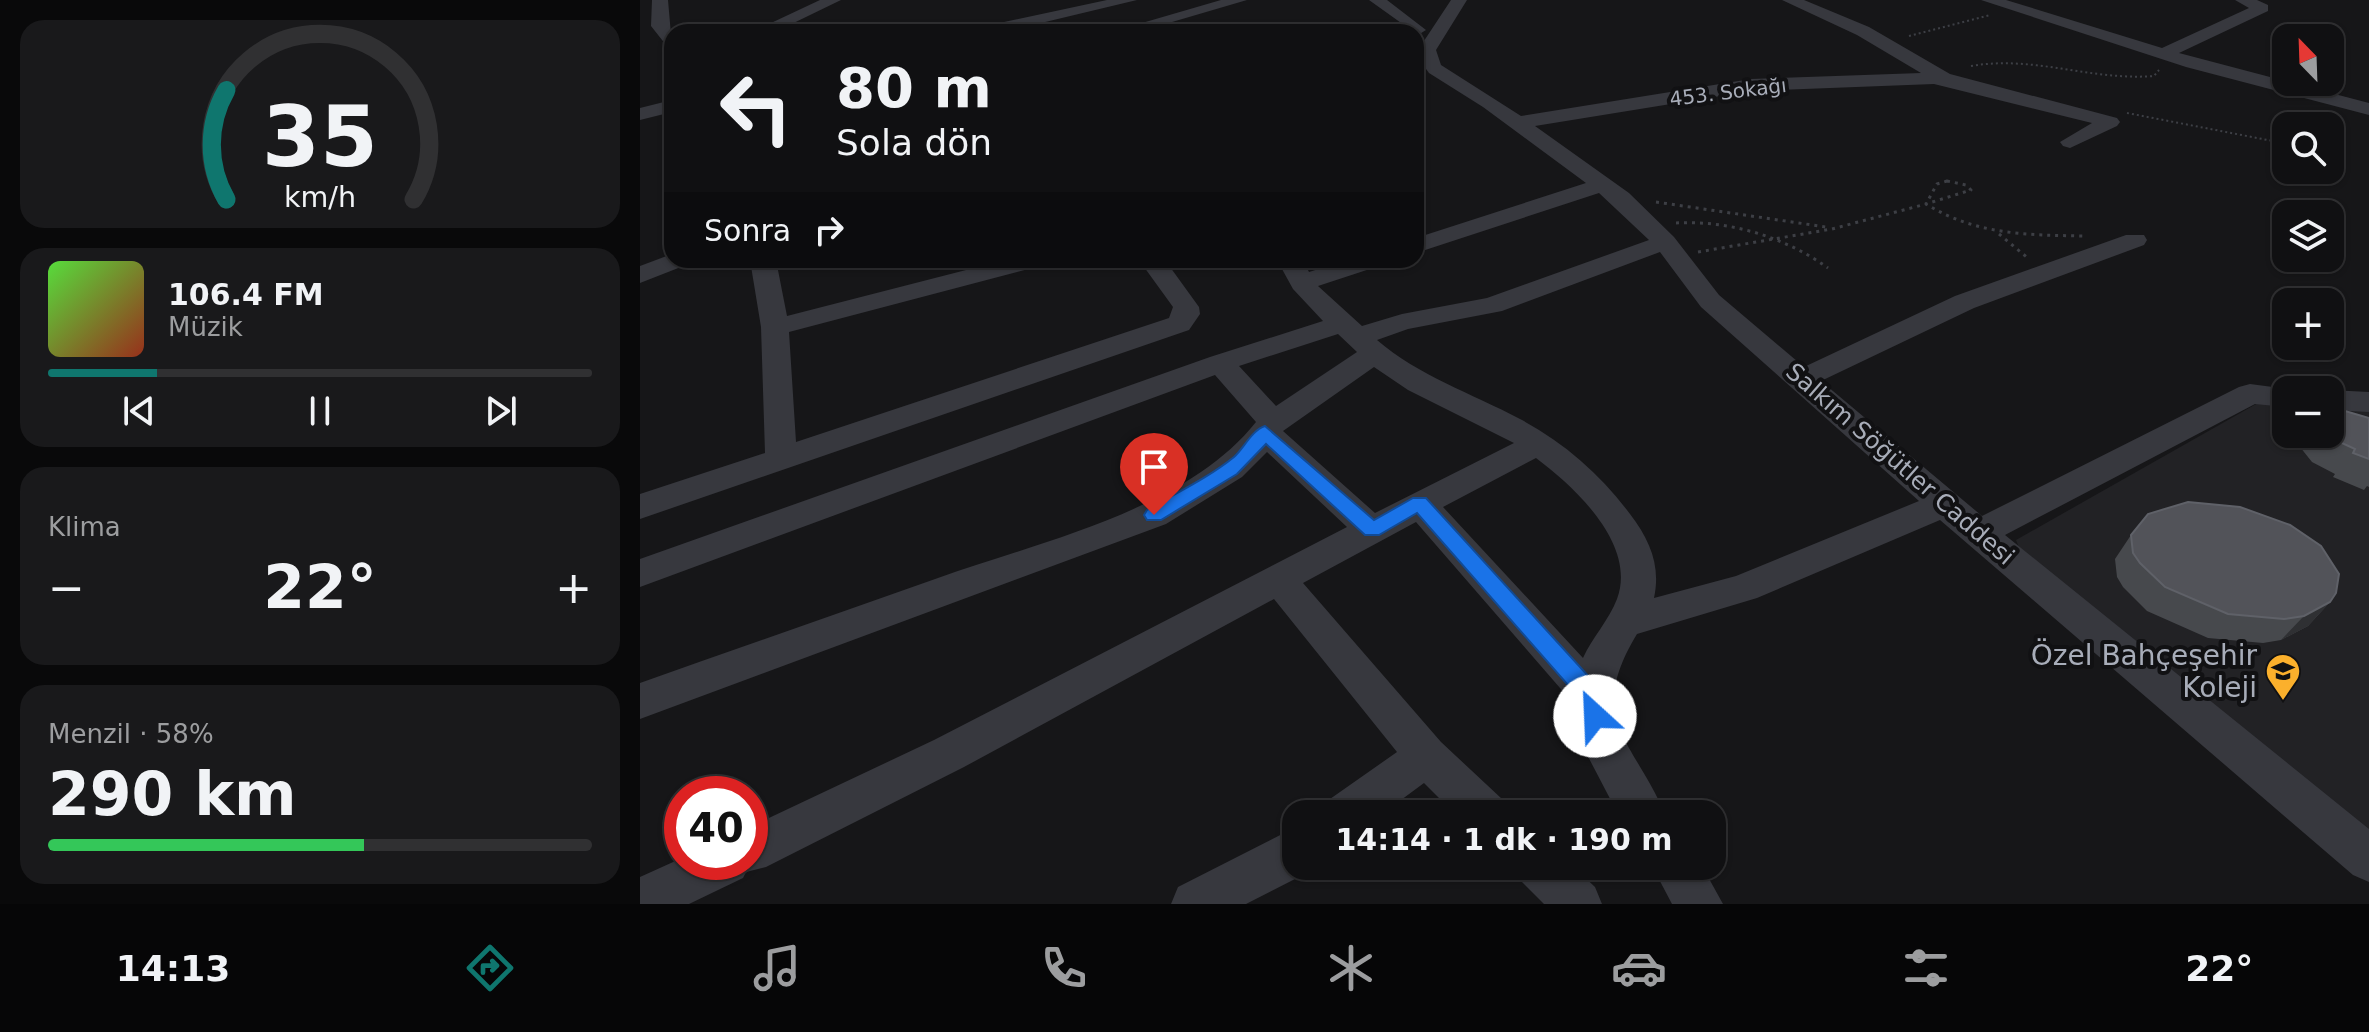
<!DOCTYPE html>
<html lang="tr">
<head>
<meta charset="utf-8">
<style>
  :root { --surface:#101012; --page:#19191b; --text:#f1f3f6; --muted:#9c9d9f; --line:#303032; --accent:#0f766e }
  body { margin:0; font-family:"DejaVu Sans",sans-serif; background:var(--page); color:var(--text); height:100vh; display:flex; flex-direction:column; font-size:30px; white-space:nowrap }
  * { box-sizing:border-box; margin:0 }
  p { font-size:26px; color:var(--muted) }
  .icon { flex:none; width:44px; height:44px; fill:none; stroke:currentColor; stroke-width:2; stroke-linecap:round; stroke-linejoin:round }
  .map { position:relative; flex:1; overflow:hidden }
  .side { display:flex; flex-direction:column; gap:20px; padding:20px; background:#09090a; width:640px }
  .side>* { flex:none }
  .hud { position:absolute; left:24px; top:24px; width:760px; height:244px; border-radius:24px; box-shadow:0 2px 6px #0004,0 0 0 2px var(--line); background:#101012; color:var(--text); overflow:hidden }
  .needle { width:52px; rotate:337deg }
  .controls { position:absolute; left:1632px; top:24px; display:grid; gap:16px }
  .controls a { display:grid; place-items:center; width:72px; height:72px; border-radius:16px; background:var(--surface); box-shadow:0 2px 6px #0004,0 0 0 2px var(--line); font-size:40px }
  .speed { position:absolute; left:24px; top:776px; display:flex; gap:16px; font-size:40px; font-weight:700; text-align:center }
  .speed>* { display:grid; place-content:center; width:104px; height:104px; border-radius:50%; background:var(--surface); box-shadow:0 2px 6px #0004,0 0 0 2px var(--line); line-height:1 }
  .speed .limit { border:12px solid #d22; background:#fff; color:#111 }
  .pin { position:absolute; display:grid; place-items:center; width:68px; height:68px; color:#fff; margin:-82px -34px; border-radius:50% 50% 50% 0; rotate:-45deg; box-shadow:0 0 8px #0007 }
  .pin .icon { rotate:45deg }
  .me { position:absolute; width:88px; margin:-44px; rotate:335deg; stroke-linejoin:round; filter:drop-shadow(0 0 6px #0008) }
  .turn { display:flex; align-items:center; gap:28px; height:168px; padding:0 40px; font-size:36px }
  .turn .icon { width:104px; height:104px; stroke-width:2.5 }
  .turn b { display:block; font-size:56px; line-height:68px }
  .then { display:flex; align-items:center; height:76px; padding:0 40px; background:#0003; gap:16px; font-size:30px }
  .big { font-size:60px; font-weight:700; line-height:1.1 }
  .side .tile { flex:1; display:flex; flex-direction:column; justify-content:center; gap:12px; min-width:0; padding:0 28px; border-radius:24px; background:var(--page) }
  .side .dial { align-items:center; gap:0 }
  .dial svg { height:208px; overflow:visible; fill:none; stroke:var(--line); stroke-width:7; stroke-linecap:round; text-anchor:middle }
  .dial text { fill:var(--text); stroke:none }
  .song { display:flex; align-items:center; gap:24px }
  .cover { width:96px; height:96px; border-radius:12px; background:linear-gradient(135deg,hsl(110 70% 55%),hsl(10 70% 35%)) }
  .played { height:8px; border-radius:4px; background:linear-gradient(90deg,var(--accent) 20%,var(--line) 20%) }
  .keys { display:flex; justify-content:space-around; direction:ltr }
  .heat { display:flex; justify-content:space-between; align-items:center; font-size:44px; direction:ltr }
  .charge { height:12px; border-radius:6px; background:linear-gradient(90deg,#34c759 58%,var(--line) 0) }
  .trip { position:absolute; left:642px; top:800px; width:444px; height:80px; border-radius:24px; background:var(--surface); box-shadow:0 2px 6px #0004,0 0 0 2px var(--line); font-weight:700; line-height:80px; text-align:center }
  .tab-bar { display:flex; height:128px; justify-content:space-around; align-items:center; background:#060607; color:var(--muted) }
  .tab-bar .icon { width:56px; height:56px }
  .tab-bar .selected { color:var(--accent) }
  .tab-bar b { font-size:36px; color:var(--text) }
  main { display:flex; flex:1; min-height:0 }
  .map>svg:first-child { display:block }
  .built { fill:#222225 }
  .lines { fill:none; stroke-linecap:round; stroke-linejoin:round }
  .path-far1 { stroke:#3d3f45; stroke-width:2; stroke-dasharray:2 3; stroke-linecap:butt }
  .path { stroke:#3d3f45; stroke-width:3; stroke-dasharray:3 5; stroke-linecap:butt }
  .minor { fill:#37383e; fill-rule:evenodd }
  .wall { fill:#47494d }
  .shaded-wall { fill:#2f3033 }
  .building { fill:#525359; stroke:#5f6168; stroke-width:2 }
  .route { fill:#1a73e8; stroke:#114b97; stroke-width:2 }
  .labels { text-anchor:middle; stroke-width:8; stroke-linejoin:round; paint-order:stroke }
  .far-street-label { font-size:20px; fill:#a8adb9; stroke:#111113 }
  .street-label { font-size:24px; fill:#a8adb9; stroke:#111113 }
  .near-poi-label { font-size:28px; fill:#a8adb9; stroke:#111113; text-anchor:end }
</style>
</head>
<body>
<main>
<section class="side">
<div class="tile dial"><svg viewBox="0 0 100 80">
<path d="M14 69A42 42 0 1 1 86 69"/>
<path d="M14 69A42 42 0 0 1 14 27" stroke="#0f766e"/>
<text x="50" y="56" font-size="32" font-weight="700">35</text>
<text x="50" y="72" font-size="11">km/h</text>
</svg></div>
<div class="tile">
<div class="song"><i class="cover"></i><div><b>106.4 FM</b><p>Müzik</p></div></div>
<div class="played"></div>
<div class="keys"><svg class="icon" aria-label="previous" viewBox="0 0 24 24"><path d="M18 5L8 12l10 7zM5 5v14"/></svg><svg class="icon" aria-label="pause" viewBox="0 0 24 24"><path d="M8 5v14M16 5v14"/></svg><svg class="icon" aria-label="next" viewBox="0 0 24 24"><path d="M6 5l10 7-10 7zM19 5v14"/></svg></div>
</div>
<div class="tile"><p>Klima</p>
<div class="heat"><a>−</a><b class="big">22°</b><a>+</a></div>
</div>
<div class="tile"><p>Menzil · 58%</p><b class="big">290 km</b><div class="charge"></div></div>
</section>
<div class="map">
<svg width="1729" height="904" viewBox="0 0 1729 904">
  <rect width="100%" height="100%" fill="#161618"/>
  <path class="built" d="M 1618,403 L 1646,405 L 1646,434 L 1690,434 L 1690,408 L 1729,411 L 1729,845 L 1384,560 L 1376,540 Z"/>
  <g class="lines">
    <path class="path-far1" d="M 1269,36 L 1350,15
      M 1331,66 C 1394,55 1451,81 1514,76 L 1519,70
      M 1487,113 L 1638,142"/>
    <path class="path" d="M 1634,141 L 1638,142
      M 1307,181 L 1326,185 L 1331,190 L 1286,204 L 1297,184 Z
      M 1016,202 L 1186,227
      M 1036,223 C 1089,220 1145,237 1188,268
      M 1359,234 L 1389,259
      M 1058,252 L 1192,229 L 1286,204 C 1336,235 1387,235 1444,236"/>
    <path class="minor" d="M 12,0 L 28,0 L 32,46 L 26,45 L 11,26 Z
      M 180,0 L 201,0 L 135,32 L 112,32 Z
      M 467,0 L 497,0 L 364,32 L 332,32 L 341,27 Z
      M 581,0 L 607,0 L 498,32 L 478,30 Z
      M 729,0 L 747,0 L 786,30 L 778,35 Z
      M 811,0 L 827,0 L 796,50 L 801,65 L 881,116 L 1111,79 L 1281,73 L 1217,35 L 1142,0 L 1164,0 L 1229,27 L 1310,74 L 1477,118 L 1480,122 L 1477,126 L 1430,148 L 1423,146 L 1420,142 L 1452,123 L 1294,84 L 1111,91 L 895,126 L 989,193 L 1034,237 L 1079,295 L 1164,367 L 1315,296 L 1486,235 L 1504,235 L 1507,240 L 1504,245 L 1334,308 L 1181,381 L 1342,516 L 1599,387 L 1610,384 L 1656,390 L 1646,390 L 1646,407 L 1615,404 L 1365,535 L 1729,829 L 1729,882 L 1713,875 L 1300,520 L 1117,598 L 997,634 C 945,720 993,739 1025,814 L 978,814 L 942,745 L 933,703 L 776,522 L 663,583 L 801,742 L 862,799 L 868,814 L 815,814 L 784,783 L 742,814 L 684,814 L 690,799 L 757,752 L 634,599 L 324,767 L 126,867 L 106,872 L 103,878 L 49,904 L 0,904 L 0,877 L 42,858 L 42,862 L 110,862 L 110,827 L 294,740 L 707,527 L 627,452 L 602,477 L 526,524 L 0,719 L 0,683 C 99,648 199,613 298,578 C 402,541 546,510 616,422 L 575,375 L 0,587 L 0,559 L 570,357 L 683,321 L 653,289 L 637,260 L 663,260 L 669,272 L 707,260 L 746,260 L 742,265 L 678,286 L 722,326 L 762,314 L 847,298 L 1009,240 L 959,193 L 776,253 L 776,238 L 946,183 L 843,107 L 789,73 L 778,58 L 778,50 ZM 1020,252 L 1061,307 L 1279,501 L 1096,576 L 1014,598 C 1021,566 1010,540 990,514 C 961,475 924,442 880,419 C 831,393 779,376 737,340 L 768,329 L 862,311 ZM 698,334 L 717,352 L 636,406 L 599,366 ZM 734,367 L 768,390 L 874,443 L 735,513 L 643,431 ZM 896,458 C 936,488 997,545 977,599 C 969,620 952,638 943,658 L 803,507 Z
      M 1341,0 L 1366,0 L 1522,48 L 1609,8 L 1595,0 L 1617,0 L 1628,5 L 1628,11 L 1539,53 L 1729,103 L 1729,115 L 1546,67 Z
      M 32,100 L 32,112 L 0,120 L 0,108 Z
      M 32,254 L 32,260 L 50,260 L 46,265 L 0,283 L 0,266 Z
      M 110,260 L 136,260 L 147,316 L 365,260 L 408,260 L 404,265 L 149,332 L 156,442 L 529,318 L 533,307 L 499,260 L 525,260 L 559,307 L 560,314 L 549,330 L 0,519 L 0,494 L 125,453 L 121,327 Z
      M 1690,390 L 1729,392 L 1729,412 L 1690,410 Z
      M 656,827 L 656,866 L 672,866 L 655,879 L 606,904 L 531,904 L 538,887 Z
      M 876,866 L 933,866 L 955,887 L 962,904 L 904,904 L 882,882 Z
      M 1012,866 L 1062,866 L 1083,904 L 1032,904 Z"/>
  </g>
  <path class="wall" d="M 1729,417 L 1729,487 L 1727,486 L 1724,490 L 1693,477 L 1695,474 L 1672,462 L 1656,442 L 1662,434 L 1690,434 Z
    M 1491,535 L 1690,602 L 1668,626 L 1641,640 L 1623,643 L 1568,638 L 1507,611 L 1483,587 L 1477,577 L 1475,559 Z"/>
  <path class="shaded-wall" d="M 1690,602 L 1668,626 L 1641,640 L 1664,616 Z"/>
  <path class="building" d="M 1705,411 L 1729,418 L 1729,459 L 1713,453 L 1715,449 L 1691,438 L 1688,434 L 1690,434 L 1690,412 Z
    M 1548,502 L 1600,507 L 1650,525 L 1681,546 L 1699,574 L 1696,593 L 1690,602 L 1664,616 L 1644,619 L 1588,614 L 1525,587 L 1500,563 L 1493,553 L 1491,535 L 1508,514 Z"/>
  <path class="route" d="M 625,426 L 734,520 L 773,498 L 786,498 L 961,690 L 966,716 L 963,723 L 955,726 L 946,723 L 942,701 L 777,513 L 739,535 L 725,535 L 626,444 L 597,474 L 521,520 L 507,520 L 504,515 L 507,510 C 536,493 568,478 594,457 C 604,448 612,430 625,426 Z"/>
  <defs>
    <g id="school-pin" transform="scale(1.8)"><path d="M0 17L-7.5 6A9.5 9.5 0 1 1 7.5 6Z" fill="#fbb02c" stroke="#111113"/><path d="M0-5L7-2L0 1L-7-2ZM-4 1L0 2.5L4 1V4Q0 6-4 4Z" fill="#111"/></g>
  </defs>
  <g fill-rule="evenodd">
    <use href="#school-pin" x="1643" y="671"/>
  </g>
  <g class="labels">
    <g class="far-street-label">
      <text transform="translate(1088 92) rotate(-7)" y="7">453. Sokağı</text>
    </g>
    <g class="street-label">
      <text transform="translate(1260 464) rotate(41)" y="8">Salkım Söğütler Caddesi</text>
    </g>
    <g class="near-poi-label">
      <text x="1617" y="665">Özel Bahçeşehir<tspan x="1617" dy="32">Koleji</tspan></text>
    </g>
  </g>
</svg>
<div class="controls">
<a><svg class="needle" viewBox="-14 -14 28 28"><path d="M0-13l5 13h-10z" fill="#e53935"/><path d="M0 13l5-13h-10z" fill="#9c9d9f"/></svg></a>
<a><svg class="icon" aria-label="search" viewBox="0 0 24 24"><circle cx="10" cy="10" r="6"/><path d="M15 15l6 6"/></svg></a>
<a><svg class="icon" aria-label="layers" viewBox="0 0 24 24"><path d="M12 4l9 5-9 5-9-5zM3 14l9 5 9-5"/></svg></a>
<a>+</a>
<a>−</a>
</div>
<div class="speed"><div class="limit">40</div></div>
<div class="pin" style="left:514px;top:515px;background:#d93025"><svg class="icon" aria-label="arrive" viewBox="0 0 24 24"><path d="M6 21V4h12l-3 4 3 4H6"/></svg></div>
<svg class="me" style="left:955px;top:716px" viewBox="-20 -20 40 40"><circle r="19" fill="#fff"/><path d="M0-13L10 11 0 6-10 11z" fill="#1a73e8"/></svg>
<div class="trip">14:14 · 1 dk · 190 m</div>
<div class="hud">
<div class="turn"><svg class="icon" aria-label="left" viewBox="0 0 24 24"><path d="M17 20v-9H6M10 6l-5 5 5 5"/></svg><div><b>80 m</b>Sola dön</div></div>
<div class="then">Sonra<svg class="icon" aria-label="right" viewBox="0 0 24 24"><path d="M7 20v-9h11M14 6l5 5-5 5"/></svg></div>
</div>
</div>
</main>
<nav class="tab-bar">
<b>14:13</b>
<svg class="icon selected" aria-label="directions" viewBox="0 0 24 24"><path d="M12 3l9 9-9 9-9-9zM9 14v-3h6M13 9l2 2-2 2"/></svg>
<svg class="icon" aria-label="music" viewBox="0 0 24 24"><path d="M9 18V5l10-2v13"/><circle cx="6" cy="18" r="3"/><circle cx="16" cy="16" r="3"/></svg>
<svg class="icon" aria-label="phone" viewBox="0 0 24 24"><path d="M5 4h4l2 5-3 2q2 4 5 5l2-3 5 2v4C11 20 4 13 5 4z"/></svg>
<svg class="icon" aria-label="climate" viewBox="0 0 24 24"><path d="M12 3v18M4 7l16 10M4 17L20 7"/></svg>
<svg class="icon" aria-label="car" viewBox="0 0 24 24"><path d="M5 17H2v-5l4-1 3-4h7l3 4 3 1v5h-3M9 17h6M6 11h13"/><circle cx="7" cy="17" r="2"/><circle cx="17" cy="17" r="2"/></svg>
<svg class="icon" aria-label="filters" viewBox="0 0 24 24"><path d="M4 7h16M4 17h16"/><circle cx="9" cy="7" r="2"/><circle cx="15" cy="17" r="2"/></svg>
<b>22°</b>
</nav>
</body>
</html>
